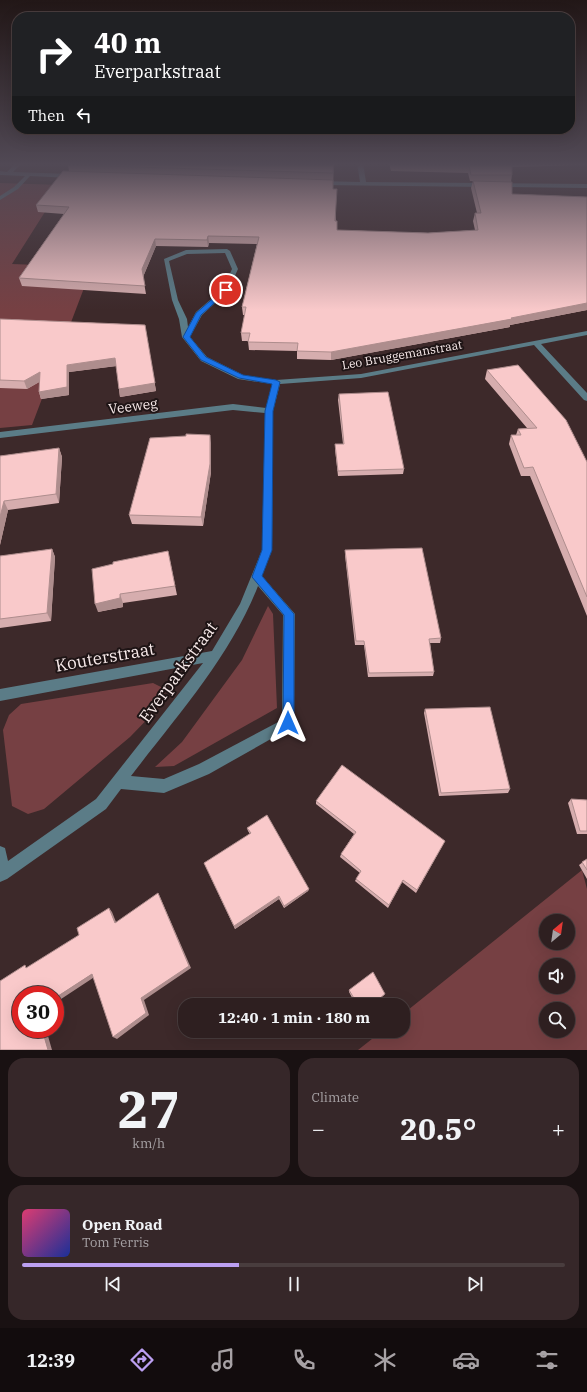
<!DOCTYPE html>
<html lang="en">
<head>
<meta charset="utf-8">
<style>
  :root { --surface:#2e1f20; --page:#362729; --text:#f1f3f6; --muted:#a7a2a5; --line:#493d3e; --accent:#bca0f2 }
  body { margin:0; font-family:"IBM Plex Serif",serif; background:var(--page); color:var(--text); height:100vh; display:flex; flex-direction:column; font-size:15px; white-space:nowrap }
  * { box-sizing:border-box; margin:0 }
  p { font-size:13px; color:var(--muted) }
  .icon { flex:none; width:22px; height:22px; fill:none; stroke:currentColor; stroke-width:2; stroke-linecap:round; stroke-linejoin:round }
  .map { position:relative; height:1050px; overflow:hidden }
  .sheet { display:flex; flex-direction:column; gap:8px; padding:8px; background:#191112; flex:1 }
  .sheet>* { flex:none }
  .hud { position:absolute; left:12px; top:12px; width:563px; height:122px; border-radius:16px; box-shadow:0 4px 16px #0002,0 0 0 1px var(--line); background:#202124; color:#fff; overflow:hidden }
  .needle { width:26px; rotate:29deg }
  .controls { position:absolute; left:539px; top:914px; display:grid; gap:8px }
  .controls a { display:grid; place-items:center; width:36px; height:36px; border-radius:50%; background:var(--surface); box-shadow:0 4px 16px #0002,0 0 0 1px var(--line); font-size:20px }
  .speed { position:absolute; left:12px; top:986px; display:flex; gap:8px; font-size:20px; font-weight:700; text-align:center }
  .speed>* { display:grid; place-content:center; width:52px; height:52px; border-radius:50%; background:var(--surface); box-shadow:0 4px 16px #0002,0 0 0 1px var(--line); line-height:1 }
  .speed .limit { border:6px solid #d22; background:#fff; color:#111 }
  .pin { position:absolute; display:grid; place-items:center; width:34px; height:34px; color:#fff; margin:-17px; border:2px solid #fff; border-radius:50%; box-shadow:0 1px 4px #0007 }
  .me { position:absolute; width:44px; margin:-22px; rotate:0deg; stroke-linejoin:round; filter:drop-shadow(0 0 3px #0008) }
  .turn { display:flex; align-items:center; gap:14px; height:84px; padding:0 16px; font-size:18px }
  .turn .icon { width:52px; height:52px; stroke-width:2.5 }
  .turn b { display:block; font-size:28px; line-height:34px }
  .then { display:flex; align-items:center; height:38px; padding:0 16px; background:#0003; gap:8px; font-size:15px }
  .big { font-size:30px; font-weight:700; line-height:1.1 }
  .sheet .tile { flex:1; display:flex; flex-direction:column; justify-content:center; gap:6px; min-width:0; padding:0 14px; border-radius:16px; background:var(--page) }
  .sheet .dial { align-items:center; gap:0 }
  .dial b { font-size:52px; line-height:1 }
  .song { display:flex; align-items:center; gap:12px }
  .cover { width:48px; height:48px; border-radius:6px; background:linear-gradient(135deg,hsl(340 70% 55%),hsl(230 70% 35%)) }
  .played { height:4px; border-radius:2px; background:linear-gradient(90deg,var(--accent) 40%,var(--line) 40%) }
  .keys { display:flex; justify-content:space-around; direction:ltr }
  .heat { display:flex; justify-content:space-between; align-items:center; font-size:22px; direction:ltr }
  .sheet .tiles { flex:1; display:grid; gap:8px; grid-template-columns:1fr 1fr }
  .tile:last-child { grid-column:span 2 }
  .trip { position:absolute; left:178px; top:998px; width:232px; height:40px; border-radius:16px; background:var(--surface); box-shadow:0 4px 16px #0002,0 0 0 1px var(--line); font-weight:700; line-height:40px; text-align:center }
  .tab-bar { display:flex; height:64px; justify-content:space-around; align-items:center; background:#120c0d; color:var(--muted) }
  .tab-bar .icon { width:28px; height:28px }
  .tab-bar .active { color:var(--accent) }
  .tab-bar b { font-size:18px; color:var(--text) }
  .map>svg:first-child { display:block }
  .green { fill:#764043; fill-rule:evenodd }
  .lines { fill:none; stroke-linecap:round; stroke-linejoin:round }
  .minor { fill:#5b7c87; fill-rule:evenodd }
  .wall { fill:#d6adae }
  .shaded-wall { fill:#ae8d8d }
  .building { fill:#f9c9ca; stroke:#ae8d8d }
  .route { fill:#1a73e8; stroke:#114b97 }
  .labels { text-anchor:middle; stroke-width:4; stroke-linejoin:round; paint-order:stroke }
  .far-street-label { font-size:12px; fill:#f7e9e9; stroke:#1e1415 }
  .street-label { font-size:14px; fill:#f7e9e9; stroke:#1e1415 }
  .near-street-label { font-size:17px; fill:#f7e9e9; stroke:#1e1415 }
</style>
</head>
<body>
<div class="map">
<svg width="587" height="1050" viewBox="0 0 587 1050">
  <rect width="100%" height="100%" fill="#3d292a"/>
  <path class="green" d="M 0,183 L 62,185 L 12,264 L 92,267 L 32,425 L 0,428 Z
    M 268,606 L 273,614 L 277,708 L 174,766 L 155,767 L 182,742 L 242,660 Z
    M 153,683 L 165,689 L 163,703 L 130,737 L 44,809 L 28,814 L 12,806 L 3,730 L 9,715 L 21,704 Z
    M 582,870 L 587,889 L 587,1050 L 358,1050 L 382,1031 L 403,1031 L 403,1014 ZM 546,921 L 568,921 L 568,943 L 546,943 ZM 546,965 L 568,965 L 568,987 L 546,987 ZM 546,1009 L 568,1009 L 568,1031 L 546,1031 Z"/>
  <g class="lines">
    <path class="minor" d="M 16,163 L 22,163 L 13,172 L 72,174 L 75,176 L 72,178 L 30,176 L 18,189 L 0,200 L 0,196 L 14,187 L 25,176 L 0,175 L 0,171 L 7,172 Z
      M 357,163 L 363,163 L 366,182 L 587,184 L 587,188 L 320,185 L 317,183 L 320,181 L 360,182 Z
      M 227,249 L 230,251 L 238,269 L 228,291 L 202,315 L 190,337 L 207,357 L 243,375 L 276,380 L 361,374 L 587,331 L 587,335 L 541,344 L 587,393 L 587,401 L 584,400 L 534,345 L 361,378 L 280,384 L 273,411 L 272,550 L 262,576 L 295,614 L 294,723 L 292,727 L 209,774 L 164,793 L 121,789 L 106,809 L 7,879 L 0,882 L 0,846 L 5,848 L 8,861 L 96,799 L 203,663 L 0,701 L 0,689 L 212,651 L 240,604 L 262,550 L 265,413 L 233,410 L 0,438 L 0,432 L 233,404 L 266,408 L 272,384 L 238,379 L 201,361 L 182,337 L 179,319 L 172,300 L 164,259 L 186,250 ZM 225,253 L 232,269 L 223,289 L 196,312 L 188,327 L 187,319 L 178,300 L 169,261 L 187,254 ZM 258,586 L 283,615 L 282,720 L 199,764 L 164,779 L 131,776 C 176,717 231,656 258,586 Z"/>
  </g>
  <path class="wall" d="M 334,163 L 333,189 L 337,230 L 428,233 L 475,230 L 473,221 L 475,213 L 477,213 L 471,188 L 473,181 L 470,181 L 468,173 L 391,171 L 389,163 L 587,163 L 587,165 L 512,167 L 512,175 L 511,182 L 512,194 L 587,197 L 587,310 L 510,325 L 510,327 L 331,360 L 297,359 L 297,351 L 249,350 L 248,341 L 242,341 L 241,333 L 245,315 L 243,315 L 242,307 L 257,244 L 209,243 L 208,247 L 156,246 L 143,277 L 146,294 L 22,286 L 19,278 L 64,214 L 38,212 L 36,205 L 69,171 L 68,165 Z
    M 0,319 L 145,325 L 156,391 L 120,397 L 119,389 L 116,366 L 69,372 L 69,395 L 41,399 L 39,392 L 39,382 L 27,389 L 0,388 Z
    M 487,370 L 587,462 L 587,616 L 530,476 L 521,476 L 509,444 L 511,435 L 516,435 L 518,429 L 527,428 L 485,379 Z
    M 339,394 L 404,469 L 403,474 L 338,476 L 335,449 L 335,444 L 343,444 L 338,400 Z
    M 211,443 L 211,472 L 203,526 L 132,524 L 129,515 Z
    M 59,448 L 62,457 L 59,503 L 8,510 L 0,545 L 0,456 Z
    M 52,549 L 55,557 L 51,621 L 0,628 L 0,556 Z
    M 345,550 L 441,638 L 440,643 L 430,643 L 434,672 L 433,676 L 368,677 L 364,645 L 355,645 L 345,555 Z
    M 168,551 L 177,595 L 123,603 L 123,607 L 98,612 L 113,564 Z
    M 425,709 L 510,789 L 508,793 L 439,796 L 424,713 Z
    M 571,799 L 587,800 L 587,834 L 577,834 L 568,803 Z
    M 316,801 L 445,841 L 416,893 L 402,882 L 388,908 L 355,881 L 356,879 L 360,873 L 340,857 L 341,854 L 354,834 L 316,804 Z
    M 247,828 L 309,889 L 308,891 L 284,908 L 279,899 L 235,929 L 204,863 L 250,834 L 248,831 Z
    M 587,859 L 587,879 L 579,865 Z
    M 349,990 L 384,995 L 371,1005 L 356,1005 L 349,992 Z"/>
  <path class="shaded-wall" d="M 208,236 L 209,243 L 208,247 L 207,240 Z
    M 155,239 L 156,246 L 143,277 L 142,269 Z
    M 587,303 L 587,310 L 510,325 L 510,327 L 331,360 L 331,352 Z
    M 146,333 L 156,391 L 120,397 L 119,389 Z
    M 115,358 L 117,366 L 69,372 L 69,395 L 41,399 L 39,392 L 67,365 Z
    M 40,372 L 43,380 L 27,389 L 24,381 Z
    M 210,435 L 211,443 L 211,472 L 203,526 L 201,517 Z
    M 59,448 L 62,457 L 59,503 L 56,494 Z
    M 4,501 L 8,510 L 0,545 L 0,517 Z
    M 52,549 L 55,557 L 51,621 L 47,613 Z
    M 120,594 L 123,603 L 123,607 L 98,612 L 95,604 Z
    M 309,889 L 308,891 L 284,908 L 284,906 Z
    M 158,893 L 160,897 L 191,968 L 144,1000 L 149,1015 L 117,1039 L 113,1037 Z
    M 279,896 L 279,899 L 235,929 L 234,926 Z
    M 109,908 L 112,912 L 118,927 L 115,923 Z
    M 92,974 L 96,976 L 55,1003 L 55,998 Z
    M 42,1029 L 46,1029 L 52,1050 L 48,1050 Z"/>
  <path class="building" d="M 69,163 L 334,163 L 333,173 L 68,165 Z
    M 391,163 L 512,163 L 512,175 L 471,175 L 469,166 L 392,164 Z
    M 63,171 L 333,180 L 333,189 L 337,189 L 335,221 L 337,221 L 337,230 L 428,233 L 478,230 L 475,213 L 481,213 L 473,181 L 512,182 L 512,194 L 587,197 L 587,303 L 511,318 L 512,319 L 331,352 L 297,351 L 298,343 L 248,342 L 250,333 L 241,333 L 246,307 L 242,307 L 259,237 L 208,236 L 207,240 L 155,239 L 142,269 L 145,286 L 19,278 L 69,207 L 36,205 Z
    M 0,319 L 145,325 L 155,383 L 119,389 L 115,358 L 67,365 L 67,387 L 39,392 L 40,372 L 24,381 L 0,380 Z
    M 518,365 L 566,420 L 587,462 L 587,597 L 533,467 L 524,468 L 511,435 L 521,435 L 518,429 L 537,428 L 487,370 Z
    M 388,392 L 404,469 L 338,471 L 335,444 L 344,444 L 339,394 Z
    M 186,434 L 210,435 L 210,464 L 201,517 L 129,515 L 150,438 L 186,436 Z
    M 59,448 L 56,494 L 4,501 L 0,517 L 0,456 Z
    M 422,548 L 441,638 L 429,639 L 434,672 L 369,673 L 364,641 L 356,641 L 345,550 Z
    M 52,549 L 47,613 L 0,619 L 0,556 Z
    M 168,551 L 175,586 L 120,594 L 120,598 L 95,604 L 92,569 L 113,564 L 113,562 Z
    M 490,707 L 510,789 L 441,793 L 425,709 Z
    M 342,765 L 445,841 L 417,890 L 403,880 L 389,905 L 356,879 L 361,871 L 341,854 L 356,832 L 316,801 Z
    M 571,799 L 587,800 L 587,831 L 580,831 Z
    M 267,815 L 309,889 L 284,906 L 279,896 L 234,926 L 204,863 L 251,833 L 247,828 Z
    M 587,859 L 587,870 L 582,862 Z
    M 158,893 L 189,966 L 141,998 L 146,1013 L 113,1037 L 92,974 L 55,998 L 55,995 L 21,995 L 21,1029 L 42,1029 L 48,1050 L 0,1050 L 0,981 L 25,965 L 26,968 L 79,935 L 77,928 L 109,908 L 115,923 Z
    M 373,972 L 385,994 L 371,1005 L 358,1005 L 349,990 Z"/>
  <linearGradient id="sky" x2="0" y2="1"><stop stop-color="#221717"/><stop offset="0.53" stop-color="#514955"/><stop offset="1" stop-color="#514955" stop-opacity="0"/></linearGradient>
  <rect width="587" height="310" fill="url(#sky)"/>
  <path class="route" d="M 224,289 L 229,290 L 201,315 L 190,337 L 206,357 L 243,375 L 276,380 L 280,382 L 273,411 L 272,550 L 262,576 L 294,614 L 294,723 L 292,727 L 288,729 L 284,727 L 283,723 L 284,615 L 252,577 L 262,550 L 265,411 L 272,384 L 239,378 L 201,360 L 183,337 L 196,313 Z"/>
  <g class="labels">
    <g class="far-street-label">
      <text transform="translate(402 355) rotate(-10)" y="4">Leo Bruggemanstraat</text>
    </g>
    <g class="street-label">
      <text transform="translate(133 406) rotate(-7)" y="5">Veeweg</text>
    </g>
    <g class="near-street-label">
      <text transform="translate(105 657) rotate(-10)" y="6">Kouterstraat</text>
      <text transform="translate(178 672) rotate(-54)" y="6">Everparkstraat</text>
    </g>
  </g>
</svg>
<div class="controls">
<a><svg class="needle" viewBox="-14 -14 28 28"><path d="M0-13l5 13h-10z" fill="#e53935"/><path d="M0 13l5-13h-10z" fill="#a7a2a5"/></svg></a>
<a><svg class="icon" aria-label="sound" viewBox="0 0 24 24"><path d="M4 9h4l5-4v14l-5-4H4zM17 9q2 3 0 6"/></svg></a>
<a><svg class="icon" aria-label="search" viewBox="0 0 24 24"><circle cx="10" cy="10" r="6"/><path d="M15 15l6 6"/></svg></a>
</div>
<div class="speed"><div class="limit">30</div></div>
<div class="pin" style="left:226px;top:290px;background:#d93025"><svg class="icon" aria-label="arrive" viewBox="0 0 24 24"><path d="M6 21V4h12l-3 4 3 4H6"/></svg></div>
<svg class="me" style="left:288px;top:723px" viewBox="-20 -20 40 40"><path d="M0-17L14 15 0 8-14 15z" fill="#1a73e8" stroke="#fff" stroke-width="4"/></svg>
<div class="trip">12:40 · 1 min · 180 m</div>
<div class="hud">
<div class="turn"><svg class="icon" aria-label="right" viewBox="0 0 24 24"><path d="M7 20v-9h11M14 6l5 5-5 5"/></svg><div><b>40 m</b>Everparkstraat</div></div>
<div class="then">Then<svg class="icon" aria-label="left" viewBox="0 0 24 24"><path d="M17 20v-9H6M10 6l-5 5 5 5"/></svg></div>
</div>
</div>
<section class="sheet">
<div class="tiles">
<div class="tile dial"><b>27</b><p>km/h</p></div>
<div class="tile"><p>Climate</p>
<div class="heat"><a>−</a><b class="big">20.5°</b><a>+</a></div>
</div>
<div class="tile">
<div class="song"><i class="cover"></i><div><b>Open Road</b><p>Tom Ferris</p></div></div>
<div class="played"></div>
<div class="keys"><svg class="icon" aria-label="previous" viewBox="0 0 24 24"><path d="M18 5L8 12l10 7zM5 5v14"/></svg><svg class="icon" aria-label="pause" viewBox="0 0 24 24"><path d="M8 5v14M16 5v14"/></svg><svg class="icon" aria-label="next" viewBox="0 0 24 24"><path d="M6 5l10 7-10 7zM19 5v14"/></svg></div>
</div>
</div>
</section>
<nav class="tab-bar">
<b>12:39</b>
<svg class="icon active" aria-label="directions" viewBox="0 0 24 24"><path d="M12 3l9 9-9 9-9-9zM9 14v-3h6M13 9l2 2-2 2"/></svg>
<svg class="icon" aria-label="music" viewBox="0 0 24 24"><path d="M9 18V5l10-2v13"/><circle cx="6" cy="18" r="3"/><circle cx="16" cy="16" r="3"/></svg>
<svg class="icon" aria-label="phone" viewBox="0 0 24 24"><path d="M5 4h4l2 5-3 2q2 4 5 5l2-3 5 2v4C11 20 4 13 5 4z"/></svg>
<svg class="icon" aria-label="climate" viewBox="0 0 24 24"><path d="M12 3v18M4 7l16 10M4 17L20 7"/></svg>
<svg class="icon" aria-label="car" viewBox="0 0 24 24"><path d="M5 17H2v-5l4-1 3-4h7l3 4 3 1v5h-3M9 17h6M6 11h13"/><circle cx="7" cy="17" r="2"/><circle cx="17" cy="17" r="2"/></svg>
<svg class="icon" aria-label="filters" viewBox="0 0 24 24"><path d="M4 7h16M4 17h16"/><circle cx="9" cy="7" r="2"/><circle cx="15" cy="17" r="2"/></svg>
</nav>
</body>
</html>
